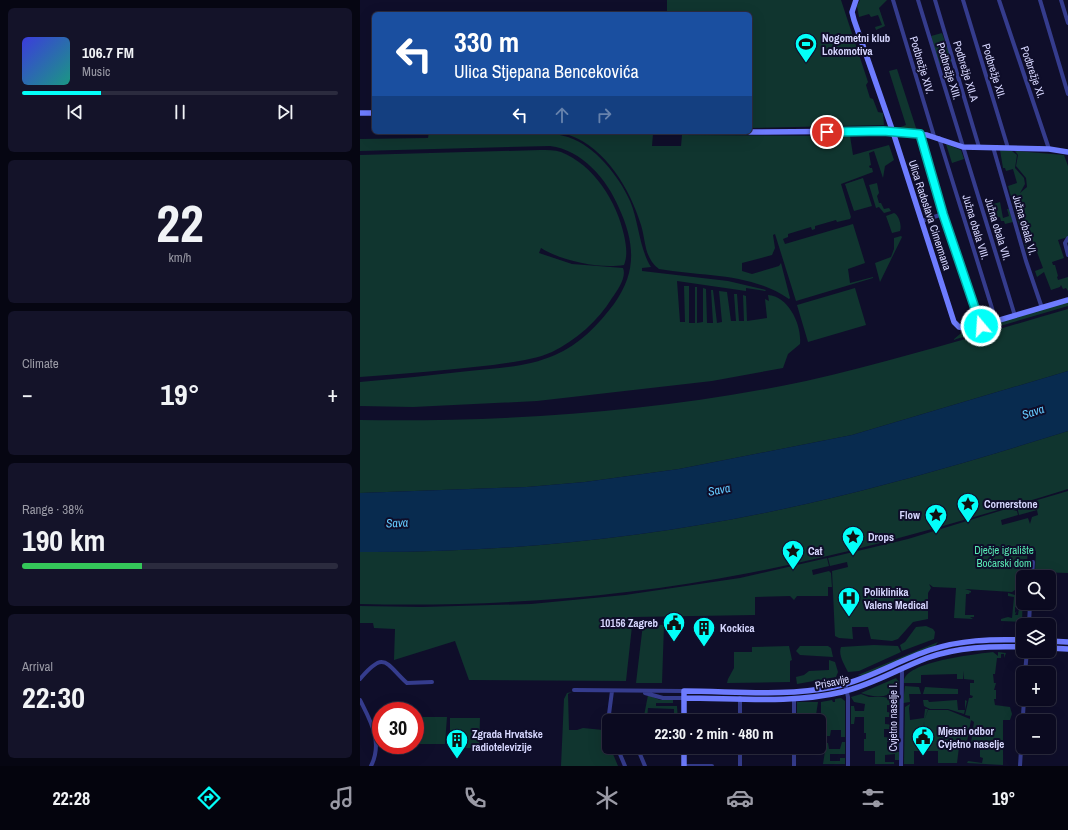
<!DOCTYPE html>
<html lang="en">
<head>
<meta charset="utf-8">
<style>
  :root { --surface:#0b0a20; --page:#141329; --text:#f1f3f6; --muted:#9a9aa5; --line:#2b2b3e; --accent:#03fff9 }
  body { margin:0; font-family:"Archivo Narrow",sans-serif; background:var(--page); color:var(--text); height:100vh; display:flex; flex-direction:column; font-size:15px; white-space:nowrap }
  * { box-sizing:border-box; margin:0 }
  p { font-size:13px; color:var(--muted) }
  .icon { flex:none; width:22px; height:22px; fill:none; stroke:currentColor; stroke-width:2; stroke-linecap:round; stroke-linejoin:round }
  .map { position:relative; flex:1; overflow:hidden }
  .details { display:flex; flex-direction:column; gap:8px; padding:8px; background:#060612; width:360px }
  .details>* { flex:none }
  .guide { position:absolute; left:12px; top:12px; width:380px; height:122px; border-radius:6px; box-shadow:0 4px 16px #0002,0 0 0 1px var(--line); background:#1a4fa0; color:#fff; overflow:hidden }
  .buttons { position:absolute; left:656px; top:570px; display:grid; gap:8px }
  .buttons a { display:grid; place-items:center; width:40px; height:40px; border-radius:6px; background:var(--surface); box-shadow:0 4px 16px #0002,0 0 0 1px var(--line); font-size:20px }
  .speed { position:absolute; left:12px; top:702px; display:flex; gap:8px; font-size:20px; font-weight:700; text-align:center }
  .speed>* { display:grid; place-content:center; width:52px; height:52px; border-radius:50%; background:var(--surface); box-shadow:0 4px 16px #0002,0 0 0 1px var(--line); line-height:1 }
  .speed .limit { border:6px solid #d22; background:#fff; color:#111 }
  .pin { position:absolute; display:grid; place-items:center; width:34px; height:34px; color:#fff; margin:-17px; border:2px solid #fff; border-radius:50%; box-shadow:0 1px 4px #0007 }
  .me { position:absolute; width:44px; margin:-22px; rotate:342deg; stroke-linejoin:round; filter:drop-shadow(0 0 3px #0008) }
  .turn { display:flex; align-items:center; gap:14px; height:84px; padding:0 16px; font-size:18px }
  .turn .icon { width:52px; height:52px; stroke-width:2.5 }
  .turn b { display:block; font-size:28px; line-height:34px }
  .lanes { display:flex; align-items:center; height:38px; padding:0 16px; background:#0003; justify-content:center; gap:20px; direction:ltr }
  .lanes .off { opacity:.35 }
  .big { font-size:30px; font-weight:800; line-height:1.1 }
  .details .card { flex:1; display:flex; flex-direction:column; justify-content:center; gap:6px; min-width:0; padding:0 14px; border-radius:6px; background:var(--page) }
  .details .dial { align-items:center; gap:0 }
  .dial b { font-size:52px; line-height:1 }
  .song { display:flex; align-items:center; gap:12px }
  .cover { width:48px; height:48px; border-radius:6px; background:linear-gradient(135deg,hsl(240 70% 55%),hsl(170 70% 35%)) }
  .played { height:4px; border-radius:2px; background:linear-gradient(90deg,var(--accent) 25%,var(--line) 25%) }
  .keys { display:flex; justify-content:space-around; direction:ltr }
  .heat { display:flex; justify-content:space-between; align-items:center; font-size:22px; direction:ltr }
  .charge { height:6px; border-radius:3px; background:linear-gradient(90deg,#34c759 38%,var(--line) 0) }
  .trip { position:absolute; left:242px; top:714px; width:224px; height:40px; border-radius:6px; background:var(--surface); box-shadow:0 4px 16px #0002,0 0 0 1px var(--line); font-weight:800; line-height:40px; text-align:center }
  .tab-bar { display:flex; height:64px; justify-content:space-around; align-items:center; background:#04040d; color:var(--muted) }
  .tab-bar .icon { width:28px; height:28px }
  .tab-bar .selected { color:var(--accent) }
  .tab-bar b { font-size:18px; color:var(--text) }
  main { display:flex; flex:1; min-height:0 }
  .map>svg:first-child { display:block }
  .green { fill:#10352f }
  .water { fill:#082b4f }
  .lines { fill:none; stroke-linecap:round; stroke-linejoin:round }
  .street { stroke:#353c8d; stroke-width:4 }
  .secondary { stroke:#6e7cff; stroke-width:5.5 }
  .route-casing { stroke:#02a6a2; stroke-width:10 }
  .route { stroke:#03fff9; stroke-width:7 }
  .labels { text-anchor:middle; stroke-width:4; stroke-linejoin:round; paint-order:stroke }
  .poi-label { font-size:11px; font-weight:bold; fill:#d7d7ff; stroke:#0f0e2a; text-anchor:start }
  .street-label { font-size:11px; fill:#d7d7ff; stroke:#0f0e2a }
  .park-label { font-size:11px; fill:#58eab4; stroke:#0f0e2a }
  .water-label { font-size:12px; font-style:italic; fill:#65cbff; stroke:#0f0e2a }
</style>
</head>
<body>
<main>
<section class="details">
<div class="card">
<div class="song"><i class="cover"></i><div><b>106.7 FM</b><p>Music</p></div></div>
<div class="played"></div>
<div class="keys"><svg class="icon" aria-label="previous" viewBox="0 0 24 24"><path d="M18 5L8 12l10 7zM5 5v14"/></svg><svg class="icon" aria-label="pause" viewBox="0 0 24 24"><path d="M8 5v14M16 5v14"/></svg><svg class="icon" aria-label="next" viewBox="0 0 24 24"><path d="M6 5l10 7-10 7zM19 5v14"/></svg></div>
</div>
<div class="card dial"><b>22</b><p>km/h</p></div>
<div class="card"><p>Climate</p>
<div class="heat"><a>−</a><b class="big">19°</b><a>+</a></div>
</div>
<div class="card"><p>Range · 38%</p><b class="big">190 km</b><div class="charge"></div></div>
<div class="card"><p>Arrival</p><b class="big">22:30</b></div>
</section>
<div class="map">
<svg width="708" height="766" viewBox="0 0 708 766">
  <rect width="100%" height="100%" fill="#0f0e2a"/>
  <path class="green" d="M 307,0 L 481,0 L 508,82 L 506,85 L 510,98 L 513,99 L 518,112 L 523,113 L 524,125 L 390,128 L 390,14 L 307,14 Z
    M 500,0 L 527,0 L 519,8 L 525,26 L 516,30 L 515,27 L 522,25 L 518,15 L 511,17 L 509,14 L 499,17 L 497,6 Z
    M 582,33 L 592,61 L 579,65 L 571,36 Z
    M 537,69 L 557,131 L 539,130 L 538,128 L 546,125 L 529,71 Z
    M 69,132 C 95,132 121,134 147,134 C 166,134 190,131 208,137 C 235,146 259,176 270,201 C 279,222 279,248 291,267 L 282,268 L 282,271 L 368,281 L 406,290 L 405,291 L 386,288 L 386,291 L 317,281 L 320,322 L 325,322 L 324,286 L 329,286 L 329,323 L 335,323 L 335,287 L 337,287 L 337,323 L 343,322 L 343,288 L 346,289 L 347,323 L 353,323 L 351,290 L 353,290 L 357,323 L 362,322 L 359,291 L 367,292 L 371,321 L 376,321 L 374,294 L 377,294 L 379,321 L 384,321 L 383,295 L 386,296 L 387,321 L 407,318 L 405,299 L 409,301 L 408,295 C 429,296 442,326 440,344 L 428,354 L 423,368 L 352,381 L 177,401 L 53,407 L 0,406 L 0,382 C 36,379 72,375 109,371 C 137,368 168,367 195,355 C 219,345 238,325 254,304 C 277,272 275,243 259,208 C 247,179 222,150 190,146 L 0,151 L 0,139 L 68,138 Z
    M 176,132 L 293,134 L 292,146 L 321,146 L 322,135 L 490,136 L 493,155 L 529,145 L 534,160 L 525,166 L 523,178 L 514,151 L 509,153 L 511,165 L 509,166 L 510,168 L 512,168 L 513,172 L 481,184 L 491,217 L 490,219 L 477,222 L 476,220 L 455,226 L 455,229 L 452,230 L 451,227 L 428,234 L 428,237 L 423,239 L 425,244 L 493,224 L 505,263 L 488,269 L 490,283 L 513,277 L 513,278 L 436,301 L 415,234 L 413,235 L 415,248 L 412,255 L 382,263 L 382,271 L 392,274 L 419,266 L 421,263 L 430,298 L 429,299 C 389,272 344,277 299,269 C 284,258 286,241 281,225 C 270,189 246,148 209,135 C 198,132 187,132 176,132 Z
    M 586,144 L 601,150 L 604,159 L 592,163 Z
    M 180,150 C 187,150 195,150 201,152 C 234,165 257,202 264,235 C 266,245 268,255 264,265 C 240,269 202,261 181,248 L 179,253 L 212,264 L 263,268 C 267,277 257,291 252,298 C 238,321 216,340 192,352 C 174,360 152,362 133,365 C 89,370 44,374 0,377 L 0,155 Z
    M 640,150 L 652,151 L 657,155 L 655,168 L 664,178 L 665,184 L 660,193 L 667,187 L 666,178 L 656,166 L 658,155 L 655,151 L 704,155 L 708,166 L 708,237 L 698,240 L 704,258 L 692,262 L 693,265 L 695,265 L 698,276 L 697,277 L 698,280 L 708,277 L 708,291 L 706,288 L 703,289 L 701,285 L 700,287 L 691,290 L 684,272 L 677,277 L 675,271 L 683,268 L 677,252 L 668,255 L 665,247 L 669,246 L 669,253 L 675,251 L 672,239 L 669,240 L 668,237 L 671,236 L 668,227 L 664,229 L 668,240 L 666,241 L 667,245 L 665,246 L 648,186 L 657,183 L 653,169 L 646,171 L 645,168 L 643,168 Z
    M 503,178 L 512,206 L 494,211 L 485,184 Z
    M 517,183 L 519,193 L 517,196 L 519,203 L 521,203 L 524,209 L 529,208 L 531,211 L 524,213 L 519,207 L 516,208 L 509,185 Z
    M 640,202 L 643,218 L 649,216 L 647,209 L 649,209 L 653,222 L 645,224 L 644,221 L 641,221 L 640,217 L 631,220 L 630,216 L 637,214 L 635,206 L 628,208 L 627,206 Z
    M 534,213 C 539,215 542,226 540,231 L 532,233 L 526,216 Z
    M 541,236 L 542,237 L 520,282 L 515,263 L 531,257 L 534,249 L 534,238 Z
    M 495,288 L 506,325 L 448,342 L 437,305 Z
    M 708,302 L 708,306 L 593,340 L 600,334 Z
    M 708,309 L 708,371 L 492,435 L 319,469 L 225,482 L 167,487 L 0,493 L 0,420 C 150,422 299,412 446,381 C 535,361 621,334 708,309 Z
    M 708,431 L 708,489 C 603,521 497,552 389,573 C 261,598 131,607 0,604 L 0,552 C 150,553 300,537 446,504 C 534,484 622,458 708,431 Z
    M 708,491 L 708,573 L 675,572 L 676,551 L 668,550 L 666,577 L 663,577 L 663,582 L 657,582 L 656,589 L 663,590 L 662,622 L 641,621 L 641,619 L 648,617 L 652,618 L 654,597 L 648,596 L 648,593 L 655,595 L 655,613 L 657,611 L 655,615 L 658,615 L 659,608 L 655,607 L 658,592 L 655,592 L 655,590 L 652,592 L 605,589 L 611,591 L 611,593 L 610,592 L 609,594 L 606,594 L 605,615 L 614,615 L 614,617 L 610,617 L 613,619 L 594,618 L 596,588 L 573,587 L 569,584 L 571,588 L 568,593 L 568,619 L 553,622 L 538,639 L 532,641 L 511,639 L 508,627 L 492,627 L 493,639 L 479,638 L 475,636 L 472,571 L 488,567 L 487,562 L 470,566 L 468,558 L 548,539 L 656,506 L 657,510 L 653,511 L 657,511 L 658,515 L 641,520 L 642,525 L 668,518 L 670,524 L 672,517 L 678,515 L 677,510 L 659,515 L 657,506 Z
    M 467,558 L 469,566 L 452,570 L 453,575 L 469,571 L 471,573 L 472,587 L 468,587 L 468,596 L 437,596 L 434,600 L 430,596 L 395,597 L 395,615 L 273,617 L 266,681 L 109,680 L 95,641 L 34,660 L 35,629 L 14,628 L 13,623 L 0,623 L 0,606 L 62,607 L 171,604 L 265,595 L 380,578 Z
    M 283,624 L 304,625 L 302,683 L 276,683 Z
    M 566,626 L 573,629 L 575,632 L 574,639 L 542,651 L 540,645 L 545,642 L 556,627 Z
    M 578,642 L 575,646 L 503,676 L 498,675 Z
    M 514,645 L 538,646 L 541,652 L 499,671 L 488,672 C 484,664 478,655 481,647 Z
    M 429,646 L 432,660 L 430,661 L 430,682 L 367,683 L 368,679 L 374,668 L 374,652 L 392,652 L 392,647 Z
    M 440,646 L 468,646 L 471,648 L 473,657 L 440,655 L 436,651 Z
    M 633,652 L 638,656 L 638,652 L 646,653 L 644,658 L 644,654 L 641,654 L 641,658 L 637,658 L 635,674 L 633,674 L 634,683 L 636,683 L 634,690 L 636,690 L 636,699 L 634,699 L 635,705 L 650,707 L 652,714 L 650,720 L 643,720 L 643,765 L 607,763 L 608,761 L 622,763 L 623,758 L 620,757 L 620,743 L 611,743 L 614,722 L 611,720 L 606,747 L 599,747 L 597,763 L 578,763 L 578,751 L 554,751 L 554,764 L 544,764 L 545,707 L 550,704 L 549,708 L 550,720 L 564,718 L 565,709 L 568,709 L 564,721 L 563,744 L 565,744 L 564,721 L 568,710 L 588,710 L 610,719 L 610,716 L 605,715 L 609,698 L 612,698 L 613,696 L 610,695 L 610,683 L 614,683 L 614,680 L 604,679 L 603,671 L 603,679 L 597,679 L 597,674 L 561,675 L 561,683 L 544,683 C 541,662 617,654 633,652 Z
    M 469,660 L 475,662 L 478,672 L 476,677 L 437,684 L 436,677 L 444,675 L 449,671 L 469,670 Z
    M 536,678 L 539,682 L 539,686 C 527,699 517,698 501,693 Z
    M 545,686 L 559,687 L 561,694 L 549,694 L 550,702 L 543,703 Z
    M 565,687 L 598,689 L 598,694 L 563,694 Z
    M 212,692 L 208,694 L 209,730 L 217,730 L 223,728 L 243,730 L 258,766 L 201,766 L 204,699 L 207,693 Z
    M 501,694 L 509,697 L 524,697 L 539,701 L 539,705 L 527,705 L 527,712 L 534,713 L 535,710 L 539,710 L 539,717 L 525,717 L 525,724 L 535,725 L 535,722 L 539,722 L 539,734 L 537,734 L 537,729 L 524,729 L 524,737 L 539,739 L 539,748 L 535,748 L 534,742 L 527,742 L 527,749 L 539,752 L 539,760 L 535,760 L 535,754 L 525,755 L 525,762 L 534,762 L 534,764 L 515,764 L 515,751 L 504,751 L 504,739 L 506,739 L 506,733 L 504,733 L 504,717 L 495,717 L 494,724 L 491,724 L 491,706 L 494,706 L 495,711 L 504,711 L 505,704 L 494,702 L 491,697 Z
    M 288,695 L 300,700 L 313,700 L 313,703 L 296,703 L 296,706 L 317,706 L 318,721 L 314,721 L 314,709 L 288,708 L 287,719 L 309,719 L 310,716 L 311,721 L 283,721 Z
    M 481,698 L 485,701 L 485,737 L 481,737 L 481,730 L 471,730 L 470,736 L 467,736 L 467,733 L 461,733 L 461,702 L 472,700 L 473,702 L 475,702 L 475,699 Z
    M 563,700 L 568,700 L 569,702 L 597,700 L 598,710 L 605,710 L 605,700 L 607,701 L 604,714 L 588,709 L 570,709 L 564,706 Z
    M 437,702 L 458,702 L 456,715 L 437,715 Z
    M 63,717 L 87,717 L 85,744 L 59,744 L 59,721 Z
    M 90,718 L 120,718 L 119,748 L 102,748 L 100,742 L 89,741 L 90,737 L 97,737 L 97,731 L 90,731 Z
    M 482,742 L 485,742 L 485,754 L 470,754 L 470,761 L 480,761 L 480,758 L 485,758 L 485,764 L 463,764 L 465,751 L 437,751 L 437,747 L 452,749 L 452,747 L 459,747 L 459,743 L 464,744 L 465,743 L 468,743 L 469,749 L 480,749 Z"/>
  <path class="water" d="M 708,371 L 708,431 C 622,458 534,484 446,504 C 300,537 150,553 0,552 L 0,493 L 167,487 L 225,482 L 319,469 L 492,435 Z"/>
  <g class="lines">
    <path class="street" d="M 533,0 L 574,136
      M 558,0 L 655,316
      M 575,0 L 619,147
      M 603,0 L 648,148
      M 639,0 L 689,149
      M 680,0 L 708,94
      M 701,0 L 708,23
      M 560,134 L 583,214 L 621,326
      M 579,138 L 636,321
      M 633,147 L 666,261 L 682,308
      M 562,221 L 583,214
      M 708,238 L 705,243 L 708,255
      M 672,577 L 673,562
      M 669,625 L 670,603
      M 665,673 L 667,651
      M 0,679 C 25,649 26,664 47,683 L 72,682
      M 485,684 L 488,697 L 488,766
      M 214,690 L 324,691
      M 285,693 L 303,698 L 324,698
      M 0,700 C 11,722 23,742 11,766
      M 380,721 L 380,698
      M 434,721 L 434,698
      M 249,730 L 248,722 L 252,691
      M 257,747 L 265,766
      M 277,747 L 285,766
      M 324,766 L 352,766
      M 380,766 L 380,747
      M 434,766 L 434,747
      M 541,766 L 542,669
      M 660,766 L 664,699"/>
    <path class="secondary" d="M 496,0 L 492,12 L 494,20 L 533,132 L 594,322 L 599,327 L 609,329 L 708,300
      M 0,113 L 14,113
      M 390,132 L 523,131 L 567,135 L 603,147 L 689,149 L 708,152
      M 689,641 L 708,642
      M 689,648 L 708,649
      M 324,698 C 375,698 432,704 482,692 C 512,685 538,669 567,658 C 598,647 630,646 663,647
      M 324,721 L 324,691 C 373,691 425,697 473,687 C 507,680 537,661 570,650 C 600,640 631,639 663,640
      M 324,747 L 324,766"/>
  </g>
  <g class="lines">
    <g class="route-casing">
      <path id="route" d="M 467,132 L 523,131 L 560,134 L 583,214 L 621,326"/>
    </g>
    <use href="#route" class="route"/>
  </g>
  <defs>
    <g id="stadium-pin" transform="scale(1.15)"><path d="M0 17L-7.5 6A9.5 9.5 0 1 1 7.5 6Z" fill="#03fff9" stroke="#0f0e2a"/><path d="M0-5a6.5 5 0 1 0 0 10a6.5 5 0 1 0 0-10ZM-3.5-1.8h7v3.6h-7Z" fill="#111"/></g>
    <g id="sight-pin" transform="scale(1.15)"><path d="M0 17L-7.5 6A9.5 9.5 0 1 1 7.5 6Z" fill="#03fff9" stroke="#0f0e2a"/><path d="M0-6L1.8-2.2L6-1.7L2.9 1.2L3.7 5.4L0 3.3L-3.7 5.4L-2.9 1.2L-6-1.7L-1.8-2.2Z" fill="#111"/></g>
    <g id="hospital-pin" transform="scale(1.15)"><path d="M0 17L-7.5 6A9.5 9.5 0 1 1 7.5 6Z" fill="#03fff9" stroke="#0f0e2a"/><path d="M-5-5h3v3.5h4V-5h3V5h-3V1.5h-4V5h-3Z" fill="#111"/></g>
    <g id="civic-pin" transform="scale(1.15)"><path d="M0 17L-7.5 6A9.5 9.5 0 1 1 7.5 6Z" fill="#03fff9" stroke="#0f0e2a"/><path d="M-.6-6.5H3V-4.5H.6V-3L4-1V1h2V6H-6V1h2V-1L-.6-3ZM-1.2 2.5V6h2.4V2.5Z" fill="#111"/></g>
    <g id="building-pin" transform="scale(1.15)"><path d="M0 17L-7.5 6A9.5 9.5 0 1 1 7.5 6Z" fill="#03fff9" stroke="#0f0e2a"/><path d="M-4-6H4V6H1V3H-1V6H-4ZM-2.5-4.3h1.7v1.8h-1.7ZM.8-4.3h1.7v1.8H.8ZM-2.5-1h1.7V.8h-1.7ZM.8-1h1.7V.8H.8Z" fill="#111"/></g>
  </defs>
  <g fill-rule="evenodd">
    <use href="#stadium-pin" x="446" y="44"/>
    <use href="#sight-pin" x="608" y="504"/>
    <use href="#sight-pin" x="576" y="515"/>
    <use href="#sight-pin" x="493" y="537"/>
    <use href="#sight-pin" x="433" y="551"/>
    <use href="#hospital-pin" x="489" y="598"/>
    <use href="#civic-pin" x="314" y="623"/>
    <use href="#building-pin" x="344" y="628"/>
    <use href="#civic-pin" x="563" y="737"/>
    <use href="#building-pin" x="97" y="740"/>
  </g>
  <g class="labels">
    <g class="poi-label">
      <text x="462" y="42">Nogometni klub<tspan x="462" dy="13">Lokomotiva</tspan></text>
      <text x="624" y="508">Cornerstone</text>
      <text x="560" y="519" text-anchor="end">Flow</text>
      <text x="508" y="541">Drops</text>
      <text x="448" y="555">Cat</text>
      <text x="504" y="596">Poliklinika<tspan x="504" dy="13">Valens Medical</tspan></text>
      <text x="298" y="627" text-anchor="end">10156 Zagreb</text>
      <text x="360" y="632">Kockica</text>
      <text x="578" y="735">Mjesni odbor<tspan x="578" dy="13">Cvjetno naselje</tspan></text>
      <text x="112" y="738">Zgrada Hrvatske<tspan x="112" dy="13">radiotelevizije</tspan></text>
    </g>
    <g class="street-label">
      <text transform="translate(562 65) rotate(73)" y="4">Podbrežje XIV.</text>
      <text transform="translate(589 71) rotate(73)" y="4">Podbrežje XIII.</text>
      <text transform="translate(606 71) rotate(73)" y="4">Podbrežje XII.A</text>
      <text transform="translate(634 71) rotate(73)" y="4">Podbrežje XII.</text>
      <text transform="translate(673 72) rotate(71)" y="4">Podbrežje XI.</text>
      <text transform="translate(570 215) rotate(72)" y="4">Ulica Radoslava Cimermana</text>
      <text transform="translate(665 225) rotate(74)" y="4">Južna obala VI.</text>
      <text transform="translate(616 227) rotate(73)" y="4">Južna obala VIII.</text>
      <text transform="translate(638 229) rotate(73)" y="4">Južna obala VII.</text>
      <text transform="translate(472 682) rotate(-12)" y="4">Prisavlje</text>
      <text transform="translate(533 717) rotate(-90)" y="4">Cvjetno naselje I.</text>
    </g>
    <g class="park-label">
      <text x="644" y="554">Dječje igralište<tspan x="644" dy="13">Boćarski dom</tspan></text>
    </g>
    <g class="water-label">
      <text transform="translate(673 412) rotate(-18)" y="4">Sava</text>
      <text transform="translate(359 490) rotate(-11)" y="4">Sava</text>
      <text transform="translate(37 523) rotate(-2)" y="4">Sava</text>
    </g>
  </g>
</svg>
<div class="buttons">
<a><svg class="icon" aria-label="search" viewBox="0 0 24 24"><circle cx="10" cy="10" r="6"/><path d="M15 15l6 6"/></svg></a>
<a><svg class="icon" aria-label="layers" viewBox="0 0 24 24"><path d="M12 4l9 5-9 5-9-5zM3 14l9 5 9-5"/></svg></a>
<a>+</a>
<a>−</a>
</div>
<div class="speed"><div class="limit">30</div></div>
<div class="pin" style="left:467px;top:132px;background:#d93025"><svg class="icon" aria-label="arrive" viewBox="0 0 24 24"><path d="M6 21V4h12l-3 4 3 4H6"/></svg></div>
<svg class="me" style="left:621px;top:326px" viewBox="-20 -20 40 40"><circle r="17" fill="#03fff9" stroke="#fff" stroke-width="3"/><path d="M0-11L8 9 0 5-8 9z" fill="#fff"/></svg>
<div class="trip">22:30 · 2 min · 480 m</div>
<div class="guide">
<div class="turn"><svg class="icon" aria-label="left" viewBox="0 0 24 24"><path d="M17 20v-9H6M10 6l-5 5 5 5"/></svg><div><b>330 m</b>Ulica Stjepana Bencekovića</div></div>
<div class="lanes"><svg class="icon" aria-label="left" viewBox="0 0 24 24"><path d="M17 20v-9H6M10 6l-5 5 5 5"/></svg><svg class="icon off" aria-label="ahead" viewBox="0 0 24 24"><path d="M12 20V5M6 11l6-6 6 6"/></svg><svg class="icon off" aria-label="right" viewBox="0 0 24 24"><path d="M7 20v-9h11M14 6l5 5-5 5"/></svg></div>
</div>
</div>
</main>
<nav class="tab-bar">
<b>22:28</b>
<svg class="icon selected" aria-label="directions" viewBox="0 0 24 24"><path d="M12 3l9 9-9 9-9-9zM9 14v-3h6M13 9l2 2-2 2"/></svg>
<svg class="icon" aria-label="music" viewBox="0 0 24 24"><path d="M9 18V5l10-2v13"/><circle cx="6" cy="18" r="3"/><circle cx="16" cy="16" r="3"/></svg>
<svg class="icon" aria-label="phone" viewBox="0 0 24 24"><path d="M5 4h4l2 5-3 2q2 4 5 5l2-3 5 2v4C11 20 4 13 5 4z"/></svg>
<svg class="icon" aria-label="climate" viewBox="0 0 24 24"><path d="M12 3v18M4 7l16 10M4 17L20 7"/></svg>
<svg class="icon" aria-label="car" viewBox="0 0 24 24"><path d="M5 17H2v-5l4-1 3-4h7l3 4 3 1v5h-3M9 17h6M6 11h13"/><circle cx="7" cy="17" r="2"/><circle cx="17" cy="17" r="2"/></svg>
<svg class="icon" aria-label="filters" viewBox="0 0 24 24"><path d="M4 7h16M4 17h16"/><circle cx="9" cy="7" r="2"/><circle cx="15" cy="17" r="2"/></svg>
<b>19°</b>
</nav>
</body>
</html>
